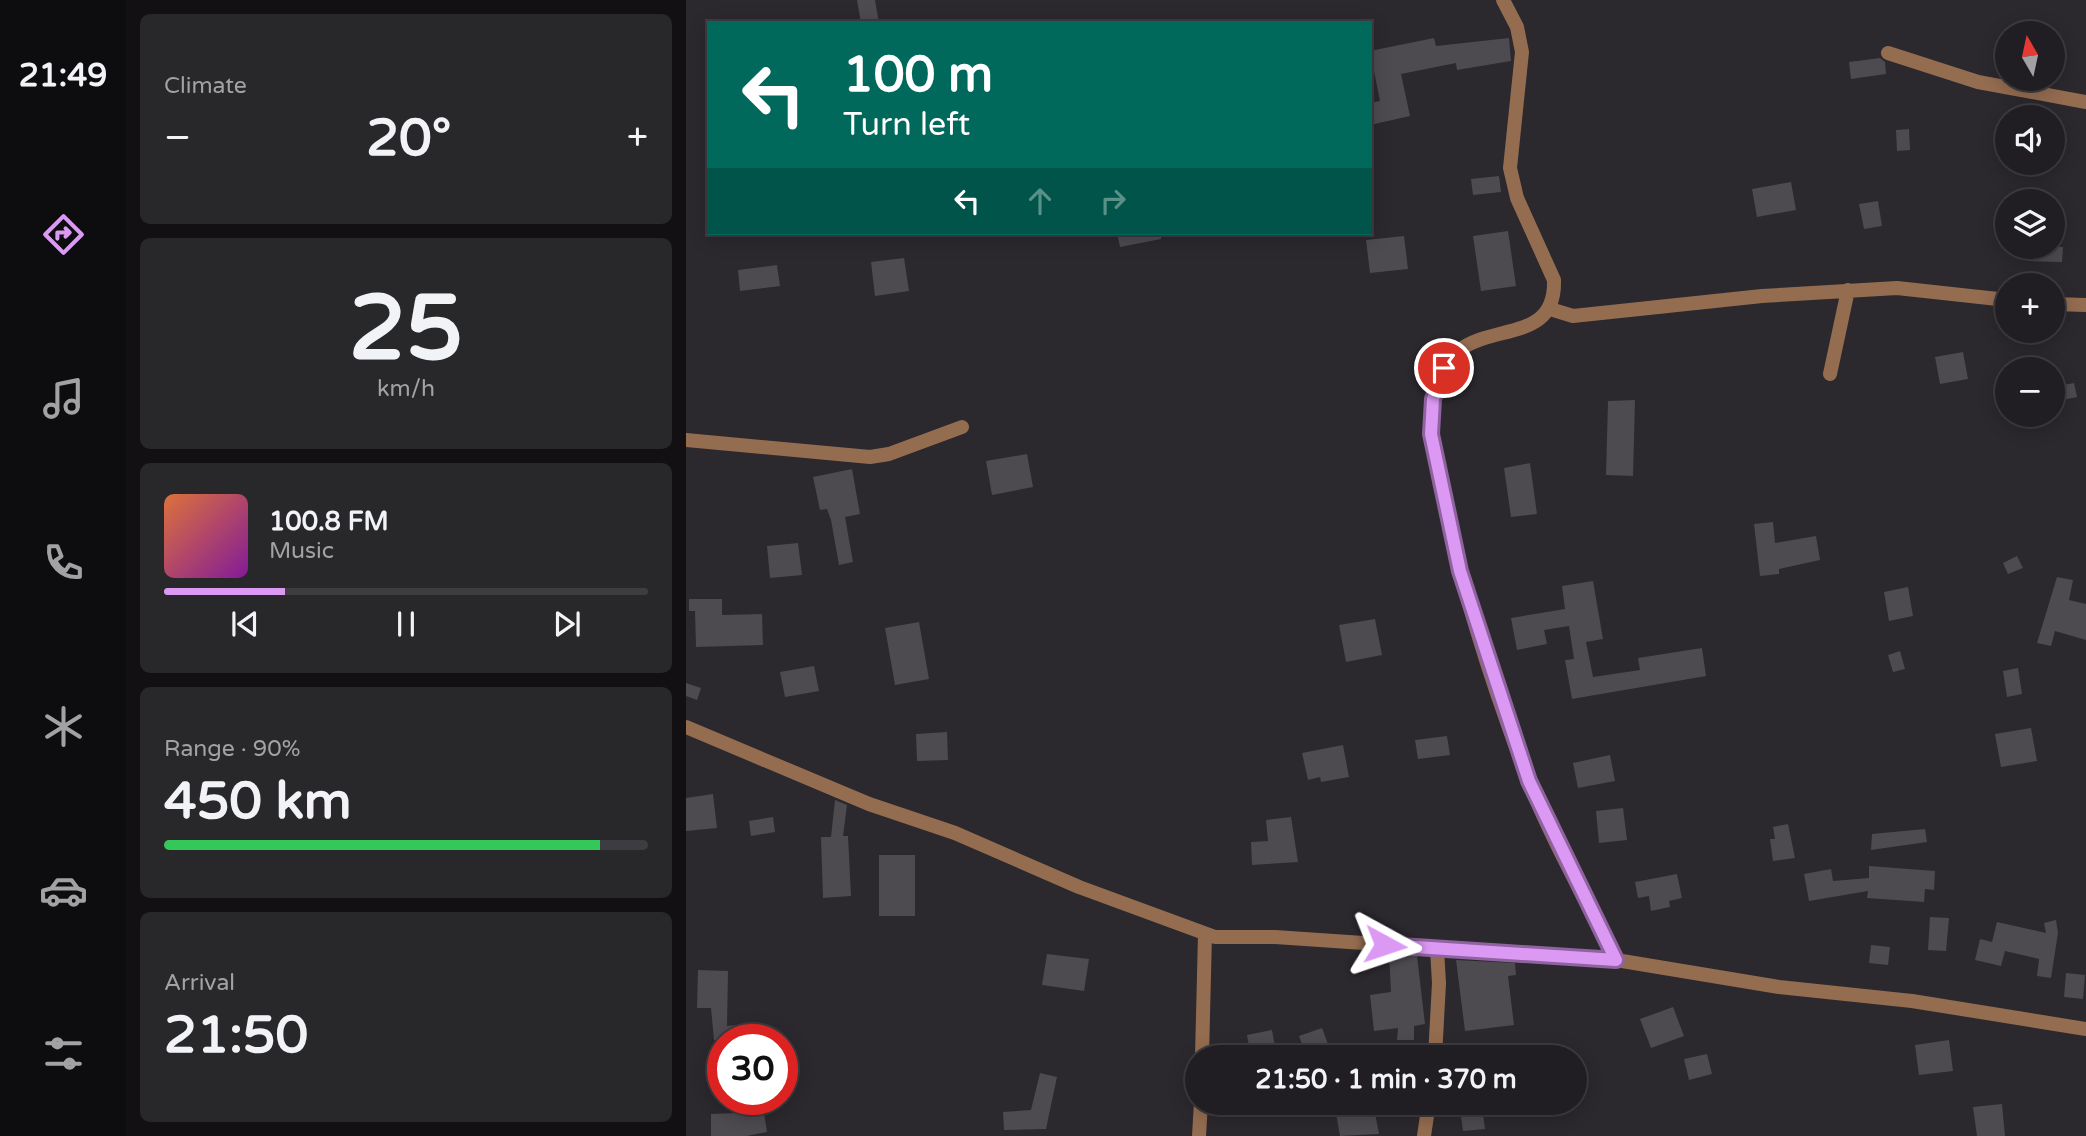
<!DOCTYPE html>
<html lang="en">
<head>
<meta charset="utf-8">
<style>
  :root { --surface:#201e22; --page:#28272a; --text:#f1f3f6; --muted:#a2a2a5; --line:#3d3c40; --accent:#dc99f4 }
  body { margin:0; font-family:"Varela Round",sans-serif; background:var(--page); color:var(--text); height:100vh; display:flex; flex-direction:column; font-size:26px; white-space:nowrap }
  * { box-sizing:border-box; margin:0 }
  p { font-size:23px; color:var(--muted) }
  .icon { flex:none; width:38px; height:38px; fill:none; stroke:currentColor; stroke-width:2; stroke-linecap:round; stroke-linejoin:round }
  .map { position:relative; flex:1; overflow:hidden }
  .panel { display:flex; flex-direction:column; gap:14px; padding:14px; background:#121013; width:560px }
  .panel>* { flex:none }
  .top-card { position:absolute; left:21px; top:21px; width:665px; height:214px; border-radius:0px; box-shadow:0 4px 18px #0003,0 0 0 2px var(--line); background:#00695c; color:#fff; overflow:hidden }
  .needle { width:46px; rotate:351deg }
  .controls { position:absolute; left:1309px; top:21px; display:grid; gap:14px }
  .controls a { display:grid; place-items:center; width:70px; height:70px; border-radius:50%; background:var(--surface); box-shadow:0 4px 18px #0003,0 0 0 2px var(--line); font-size:35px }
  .speed { position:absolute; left:21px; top:1024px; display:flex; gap:14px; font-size:35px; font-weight:700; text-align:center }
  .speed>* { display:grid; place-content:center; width:91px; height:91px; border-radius:50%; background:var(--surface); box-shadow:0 4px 18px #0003,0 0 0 2px var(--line); line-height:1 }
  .speed .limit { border:10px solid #d22; background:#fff; color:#111 }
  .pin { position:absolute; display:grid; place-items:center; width:60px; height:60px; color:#fff; margin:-30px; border:4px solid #fff; border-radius:50%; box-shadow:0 2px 7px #0007 }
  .me { position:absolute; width:77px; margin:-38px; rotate:95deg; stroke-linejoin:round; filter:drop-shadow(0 0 5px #0008) }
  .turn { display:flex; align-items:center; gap:24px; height:147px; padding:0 21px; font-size:32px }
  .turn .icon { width:91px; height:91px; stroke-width:2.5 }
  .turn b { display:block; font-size:49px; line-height:60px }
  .lanes { display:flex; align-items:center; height:66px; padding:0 21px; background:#0003; justify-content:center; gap:35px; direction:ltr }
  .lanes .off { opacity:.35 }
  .big { font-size:52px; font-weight:700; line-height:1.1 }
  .panel .card { flex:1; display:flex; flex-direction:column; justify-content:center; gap:10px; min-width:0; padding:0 24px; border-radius:10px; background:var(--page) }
  .panel .dial { align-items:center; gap:0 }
  .dial b { font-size:91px; line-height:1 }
  .song { display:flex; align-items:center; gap:21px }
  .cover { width:84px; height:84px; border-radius:10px; background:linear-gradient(135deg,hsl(20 70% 55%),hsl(290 70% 35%)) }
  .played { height:7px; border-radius:4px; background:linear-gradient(90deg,var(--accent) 25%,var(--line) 25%) }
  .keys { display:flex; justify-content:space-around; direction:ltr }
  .heat { display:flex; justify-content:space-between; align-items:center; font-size:38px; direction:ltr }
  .charge { height:10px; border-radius:5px; background:linear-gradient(90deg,#34c759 90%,var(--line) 0) }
  .trip { position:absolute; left:499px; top:1045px; width:402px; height:70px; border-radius:35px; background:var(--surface); box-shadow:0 4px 18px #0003,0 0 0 2px var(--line); font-weight:700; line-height:70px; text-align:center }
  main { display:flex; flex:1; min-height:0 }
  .dock { display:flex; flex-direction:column; width:126px; justify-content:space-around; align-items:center; background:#0d0c0e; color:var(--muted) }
  .dock .icon { width:49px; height:49px }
  .dock .current { color:var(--accent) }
  .dock b { font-size:32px; color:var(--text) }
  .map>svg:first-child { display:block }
  .building { fill:#4d4a50 }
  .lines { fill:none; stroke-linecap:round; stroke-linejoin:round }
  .street { stroke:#946c50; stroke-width:14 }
  .route-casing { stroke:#8f639f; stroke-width:18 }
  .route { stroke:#dc99f4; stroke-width:12 }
</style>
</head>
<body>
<main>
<nav class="dock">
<b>21:49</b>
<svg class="icon current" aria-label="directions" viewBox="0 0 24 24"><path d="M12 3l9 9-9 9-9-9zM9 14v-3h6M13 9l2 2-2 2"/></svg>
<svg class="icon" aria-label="music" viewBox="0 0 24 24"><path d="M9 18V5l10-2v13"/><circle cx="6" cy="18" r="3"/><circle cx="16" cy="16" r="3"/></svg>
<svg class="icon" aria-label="phone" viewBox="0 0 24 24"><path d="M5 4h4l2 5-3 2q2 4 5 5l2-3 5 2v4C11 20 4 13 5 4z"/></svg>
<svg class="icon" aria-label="climate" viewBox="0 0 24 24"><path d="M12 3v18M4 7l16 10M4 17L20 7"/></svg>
<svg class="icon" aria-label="car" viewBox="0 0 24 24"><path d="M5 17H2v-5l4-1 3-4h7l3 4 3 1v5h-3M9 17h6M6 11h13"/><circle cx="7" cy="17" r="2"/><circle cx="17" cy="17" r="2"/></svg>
<svg class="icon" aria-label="filters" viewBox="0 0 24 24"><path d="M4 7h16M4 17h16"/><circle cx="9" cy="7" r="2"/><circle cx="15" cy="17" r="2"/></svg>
</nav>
<section class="panel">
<div class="card"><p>Climate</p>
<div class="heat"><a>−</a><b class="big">20°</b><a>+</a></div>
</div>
<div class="card dial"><b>25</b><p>km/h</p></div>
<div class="card">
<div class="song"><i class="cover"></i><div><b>100.8 FM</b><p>Music</p></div></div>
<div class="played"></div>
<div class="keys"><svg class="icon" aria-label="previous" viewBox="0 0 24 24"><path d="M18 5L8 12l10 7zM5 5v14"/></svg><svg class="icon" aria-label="pause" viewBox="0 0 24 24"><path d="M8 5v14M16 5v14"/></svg><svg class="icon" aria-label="next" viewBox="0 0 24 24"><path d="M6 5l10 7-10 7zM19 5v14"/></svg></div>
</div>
<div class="card"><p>Range · 90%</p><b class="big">450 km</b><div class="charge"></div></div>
<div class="card"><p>Arrival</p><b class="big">21:50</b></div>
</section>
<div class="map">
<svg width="1400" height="1136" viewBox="0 0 1400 1136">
  <rect width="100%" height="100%" fill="#2b282e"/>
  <path class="building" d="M 171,0 L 189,0 L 193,23 L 175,23 Z
    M 748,38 L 750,46 L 823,38 L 825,61 L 771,70 L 770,63 L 715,74 L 724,116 L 684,125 L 684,103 L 694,101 L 684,51 Z
    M 1194,58 L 1199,62 L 1200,74 L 1165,79 L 1163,62 Z
    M 1223,129 L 1224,150 L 1211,151 L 1210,130 Z
    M 813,176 L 815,192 L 787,195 L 785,179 Z
    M 1105,182 L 1110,210 L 1071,217 L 1066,189 Z
    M 1192,201 L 1196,226 L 1178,229 L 1173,204 Z
    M 822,231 L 830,286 L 795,291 L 787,236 Z
    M 431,233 L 475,233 L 475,239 L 434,247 Z
    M 718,236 L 722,269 L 684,273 L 680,240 Z
    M 1342,247 L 1377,247 L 1376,262 L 1341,261 Z
    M 218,258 L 223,291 L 189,296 L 185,262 Z
    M 91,265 L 94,286 L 54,291 L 52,270 Z
    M 1277,352 L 1282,379 L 1254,384 L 1249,357 Z
    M 1388,383 L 1391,397 L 1367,402 L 1367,387 Z
    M 949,400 L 947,476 L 920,475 L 922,401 Z
    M 341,454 L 347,487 L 306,495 L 300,461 Z
    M 844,463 L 851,514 L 825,517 L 818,468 Z
    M 166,469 L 174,514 L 159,517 L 167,562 L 153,565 L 145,520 L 141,509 L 134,510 L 127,477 Z
    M 1087,522 L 1089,543 L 1130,536 L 1134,560 L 1093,569 L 1093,574 L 1074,576 L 1068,524 Z
    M 112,543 L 116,575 L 84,578 L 81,546 Z
    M 1331,556 L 1337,568 L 1322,574 L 1317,563 Z
    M 1371,577 L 1387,580 L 1383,600 L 1400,604 L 1400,640 L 1369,631 L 1365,646 L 1351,643 Z
    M 907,581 L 917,639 L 900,642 L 907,677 L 954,670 L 952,658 L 1016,648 L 1020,676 L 886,699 L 879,660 L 888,659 L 883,626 L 858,630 L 861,644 L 831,650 L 825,618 L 879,609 L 876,586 Z
    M 1222,587 L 1227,616 L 1203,621 L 1198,592 Z
    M 3,599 L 36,599 L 36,615 L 76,614 L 77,645 L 10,647 L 9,611 L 3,611 Z
    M 689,619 L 696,655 L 660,662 L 653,625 Z
    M 233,622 L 243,679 L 209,685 L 199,628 Z
    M 1214,651 L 1219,669 L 1207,672 L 1202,655 Z
    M 128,666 L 133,691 L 99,697 L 94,672 Z
    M 1332,668 L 1336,694 L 1321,697 L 1317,671 Z
    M 0,683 L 15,688 L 11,700 L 0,696 Z
    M 1345,728 L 1351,761 L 1315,767 L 1309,734 Z
    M 261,732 L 262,760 L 231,761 L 230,734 Z
    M 761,736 L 764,755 L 732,759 L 729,740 Z
    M 657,745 L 663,777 L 635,782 L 634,777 L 622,780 L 616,753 Z
    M 924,755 L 929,781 L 892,788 L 887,763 Z
    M 27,794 L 31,828 L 0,831 L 0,798 Z
    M 149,800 L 161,805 L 157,836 L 162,836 L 165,896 L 137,898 L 135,837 L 145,837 Z
    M 937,808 L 941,840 L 913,843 L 910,811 Z
    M 87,817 L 89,832 L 65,836 L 63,821 Z
    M 605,817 L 612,862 L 566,865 L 565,842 L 582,841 L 580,820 Z
    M 1102,824 L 1109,858 L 1087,861 L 1084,839 L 1089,839 L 1087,827 Z
    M 1239,829 L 1241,842 L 1185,850 L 1186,834 Z
    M 193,855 L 229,855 L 229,916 L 193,916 Z
    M 1183,866 L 1249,871 L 1248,890 L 1239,889 L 1238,902 L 1181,898 L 1182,891 L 1123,901 L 1118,874 L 1145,869 L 1147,881 L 1183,878 Z
    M 991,874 L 996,898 L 983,901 L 984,907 L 965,911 L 963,896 L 952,898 L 949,882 Z
    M 1244,917 L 1263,918 L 1260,951 L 1242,950 Z
    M 1370,920 L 1372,933 L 1365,978 L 1351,976 L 1353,959 L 1319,951 L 1315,966 L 1289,960 L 1294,939 L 1306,942 L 1311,922 L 1360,933 L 1358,923 Z
    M 1185,945 L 1204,947 L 1202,965 L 1183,963 Z
    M 361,954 L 403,959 L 398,991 L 356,985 Z
    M 703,954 L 731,956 L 739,1024 L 728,1026 L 728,1040 L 711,1040 L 712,1028 L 688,1031 L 684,995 L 705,992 Z
    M 770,960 L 829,963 L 830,975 L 822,976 L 828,1025 L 779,1031 Z
    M 12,970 L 42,971 L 41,1026 L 50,1025 L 51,1040 L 28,1040 L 25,1008 L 11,1008 Z
    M 1380,973 L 1399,975 L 1397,999 L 1378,997 Z
    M 987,1007 L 998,1036 L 965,1048 L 954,1019 Z
    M 636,1028 L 642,1044 L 619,1052 L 613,1036 Z
    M 586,1030 L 591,1057 L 540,1057 L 540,1050 L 563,1046 L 561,1035 Z
    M 1263,1040 L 1267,1071 L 1233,1075 L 1229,1045 Z
    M 1021,1054 L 1026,1074 L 1003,1080 L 998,1059 Z
    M 354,1073 L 371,1077 L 360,1129 L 318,1130 L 317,1112 L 345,1110 Z
    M 50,1099 L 66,1099 L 67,1107 L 77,1106 L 81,1132 L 61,1136 L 25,1136 L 25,1114 L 51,1113 Z
    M 648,1102 L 687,1102 L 693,1134 L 654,1136 Z
    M 1316,1104 L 1319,1136 L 1291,1136 L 1287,1107 Z
    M 796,1107 L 799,1129 L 777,1131 L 774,1109 Z"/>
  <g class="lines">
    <path class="street" d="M 817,0 L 831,27 L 836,52 L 824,168 L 831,198 L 868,280 C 870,342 808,323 772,351 C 760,360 756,373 751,387 C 739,423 750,460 757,496 C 776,592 807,688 842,779 C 866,842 901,901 930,960
      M 1202,53 L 1292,82 L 1400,102
      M 1367,304 L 1400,305
      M 864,309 L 887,316 L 1076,296 L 1211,288 L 1321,300
      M 1144,374 L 1162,290
      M 0,440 L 184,457 L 203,454 L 276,427
      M 0,727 L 183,804 L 269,833 L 393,887 L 529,937 L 589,937 L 930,960 L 1093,987 L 1226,1001 L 1400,1029
      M 516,1057 L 519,934
      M 749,1057 L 753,983 L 751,949
      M 513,1136 L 515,1102
      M 738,1136 L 743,1102"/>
  </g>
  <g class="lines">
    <g class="route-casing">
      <path id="route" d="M 699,945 L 930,960 L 843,781 L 774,571 L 745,434 L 747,399 L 758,368"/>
    </g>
    <use href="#route" class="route"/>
  </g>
</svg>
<div class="controls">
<a><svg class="needle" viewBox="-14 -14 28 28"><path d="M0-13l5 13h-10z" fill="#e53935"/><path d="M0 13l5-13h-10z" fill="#a2a2a5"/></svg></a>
<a><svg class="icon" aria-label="sound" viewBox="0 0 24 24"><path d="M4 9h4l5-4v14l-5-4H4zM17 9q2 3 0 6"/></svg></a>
<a><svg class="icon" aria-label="layers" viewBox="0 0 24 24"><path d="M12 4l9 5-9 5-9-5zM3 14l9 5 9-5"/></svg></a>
<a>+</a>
<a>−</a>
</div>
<div class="speed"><div class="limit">30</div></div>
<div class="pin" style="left:758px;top:368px;background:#d93025"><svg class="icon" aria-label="arrive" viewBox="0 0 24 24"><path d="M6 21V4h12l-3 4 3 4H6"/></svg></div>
<svg class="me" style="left:699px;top:945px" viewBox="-20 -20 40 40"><path d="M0-17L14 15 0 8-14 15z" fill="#dc99f4" stroke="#fff" stroke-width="4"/></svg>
<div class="trip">21:50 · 1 min · 370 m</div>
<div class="top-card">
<div class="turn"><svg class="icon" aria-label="left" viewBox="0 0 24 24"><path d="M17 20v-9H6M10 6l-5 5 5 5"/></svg><div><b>100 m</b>Turn left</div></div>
<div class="lanes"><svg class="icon" aria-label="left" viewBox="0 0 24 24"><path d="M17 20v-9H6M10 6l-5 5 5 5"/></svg><svg class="icon off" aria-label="ahead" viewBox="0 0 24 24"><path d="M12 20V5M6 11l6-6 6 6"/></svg><svg class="icon off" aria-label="right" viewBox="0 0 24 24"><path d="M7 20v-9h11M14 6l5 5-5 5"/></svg></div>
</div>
</div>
</main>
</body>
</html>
